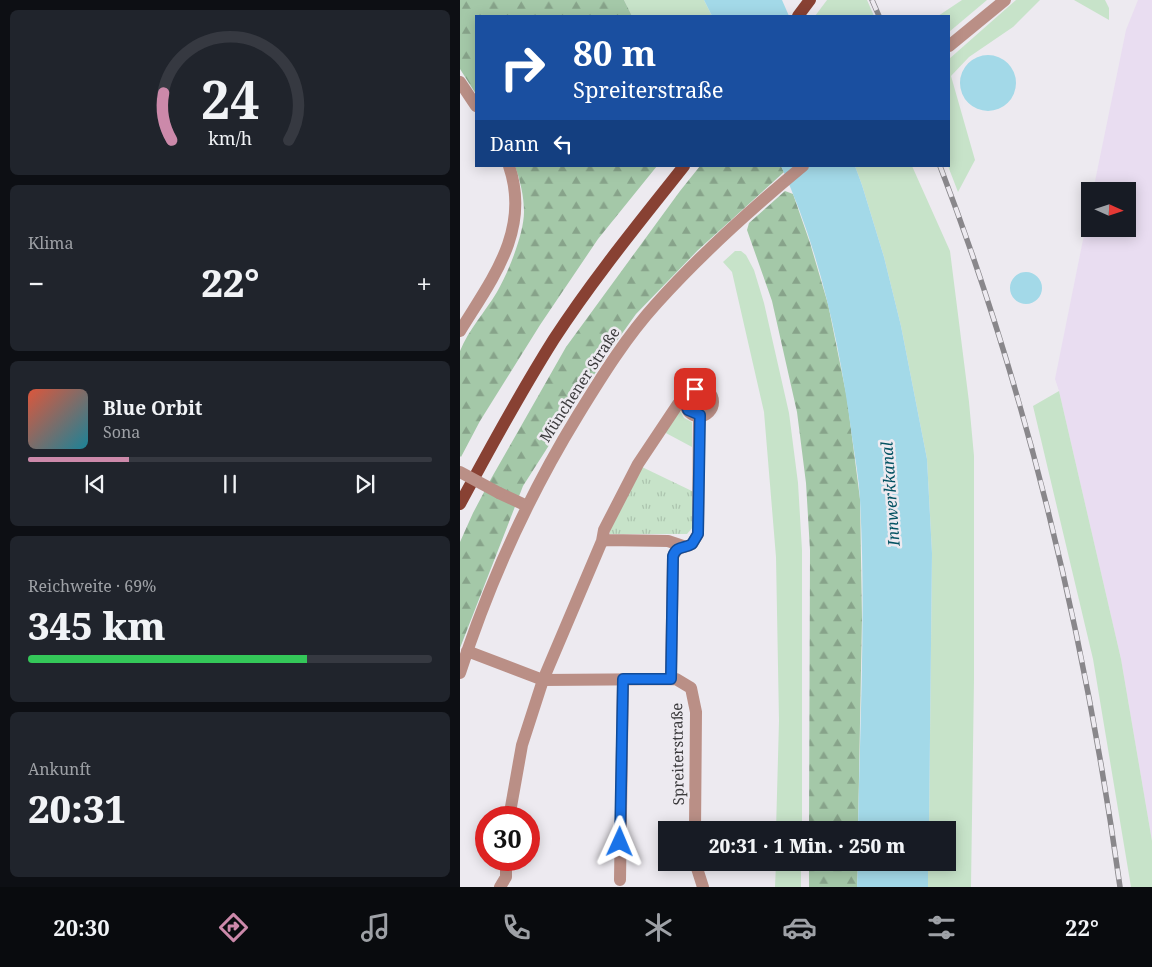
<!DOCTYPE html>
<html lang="de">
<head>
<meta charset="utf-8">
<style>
  :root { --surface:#171b24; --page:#20242c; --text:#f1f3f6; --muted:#9ea1a6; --line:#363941; --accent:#cc89aa }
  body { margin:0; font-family:"Noto Serif",serif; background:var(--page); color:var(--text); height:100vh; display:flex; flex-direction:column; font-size:19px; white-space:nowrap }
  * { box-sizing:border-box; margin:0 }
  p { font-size:16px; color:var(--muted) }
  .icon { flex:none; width:28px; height:28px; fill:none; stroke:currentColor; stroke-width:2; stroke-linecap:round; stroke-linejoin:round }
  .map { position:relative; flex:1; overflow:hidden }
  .sheet { display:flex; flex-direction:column; gap:10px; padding:10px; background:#0d0f14; width:460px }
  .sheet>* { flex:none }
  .top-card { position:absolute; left:15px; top:15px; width:475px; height:152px; border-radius:0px; box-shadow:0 2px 12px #0003; background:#1a4fa0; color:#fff; overflow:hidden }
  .needle { width:32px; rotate:93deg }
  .buttons { position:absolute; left:621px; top:182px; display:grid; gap:10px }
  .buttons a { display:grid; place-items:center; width:55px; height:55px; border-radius:0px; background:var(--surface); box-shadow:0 2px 12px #0003; font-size:25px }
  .speed { position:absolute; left:15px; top:806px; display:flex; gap:10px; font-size:25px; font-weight:700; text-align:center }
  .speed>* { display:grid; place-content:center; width:65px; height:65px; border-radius:50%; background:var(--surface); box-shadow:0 2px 12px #0003; line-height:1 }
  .speed .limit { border:8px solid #d22; background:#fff; color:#111 }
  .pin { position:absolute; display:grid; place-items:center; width:42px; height:42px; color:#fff; margin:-21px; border-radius:10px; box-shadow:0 2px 8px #0006 }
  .me { position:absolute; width:55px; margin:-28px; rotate:1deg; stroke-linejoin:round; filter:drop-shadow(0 0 4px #0008) }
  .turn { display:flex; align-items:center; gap:18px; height:105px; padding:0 15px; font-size:22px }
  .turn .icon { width:65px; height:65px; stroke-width:2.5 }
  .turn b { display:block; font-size:35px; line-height:42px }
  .then { display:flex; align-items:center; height:48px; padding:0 15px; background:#0003; gap:10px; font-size:19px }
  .big { font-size:38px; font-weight:800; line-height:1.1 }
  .sheet .tile { flex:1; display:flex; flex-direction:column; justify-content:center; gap:8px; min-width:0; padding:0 18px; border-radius:8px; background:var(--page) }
  .sheet .dial { align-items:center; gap:0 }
  .dial svg { height:130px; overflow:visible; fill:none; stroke:var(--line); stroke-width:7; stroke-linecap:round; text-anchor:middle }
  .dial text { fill:var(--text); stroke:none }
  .song { display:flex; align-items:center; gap:15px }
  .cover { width:60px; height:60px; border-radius:8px; background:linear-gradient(135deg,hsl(10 70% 55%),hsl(190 70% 35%)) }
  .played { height:5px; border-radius:2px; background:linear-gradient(90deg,var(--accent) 25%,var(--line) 25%) }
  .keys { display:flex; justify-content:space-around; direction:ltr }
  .heat { display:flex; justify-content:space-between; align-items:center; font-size:28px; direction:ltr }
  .charge { height:8px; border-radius:4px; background:linear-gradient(90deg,#34c759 69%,var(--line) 0) }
  .trip { position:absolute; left:198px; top:821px; width:298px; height:50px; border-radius:0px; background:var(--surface); box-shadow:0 2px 12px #0003; font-weight:800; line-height:50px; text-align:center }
  .dock { display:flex; height:80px; justify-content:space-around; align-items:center; background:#090b0e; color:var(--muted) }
  .dock .icon { width:35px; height:35px }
  .dock .selected { color:var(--accent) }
  .dock b { font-size:22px; color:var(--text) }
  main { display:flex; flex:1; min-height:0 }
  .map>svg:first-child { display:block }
  .commercial { fill:#e9ddf1 }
  .grass { fill:#c7e3c9 }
  .forest { fill:url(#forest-firs) }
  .park { fill:url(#park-tufts) }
  .water { fill:#a3d9e8 }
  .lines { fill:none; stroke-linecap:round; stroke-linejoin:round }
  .minor { stroke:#ba8f86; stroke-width:12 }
  .major { stroke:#884133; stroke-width:12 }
  .rail-casing { stroke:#89878b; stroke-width:5.5 }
  .rail { stroke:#edeaf0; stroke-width:4; stroke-dasharray:11; stroke-linecap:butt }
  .minor-bridge { stroke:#ba8f86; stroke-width:12 }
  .route-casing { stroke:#114b97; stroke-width:12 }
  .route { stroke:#1a73e8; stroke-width:9 }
  .labels { text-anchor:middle; stroke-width:5; stroke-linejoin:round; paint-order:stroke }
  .street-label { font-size:15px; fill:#3b3a3c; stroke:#edeaf0 }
  .water-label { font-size:16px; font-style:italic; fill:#035262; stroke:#edeaf0 }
</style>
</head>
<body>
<main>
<section class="sheet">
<div class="tile dial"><svg viewBox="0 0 100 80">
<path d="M14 69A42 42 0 1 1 86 69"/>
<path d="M14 69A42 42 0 0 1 9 40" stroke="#cc89aa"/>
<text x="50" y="56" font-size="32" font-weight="700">24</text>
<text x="50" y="72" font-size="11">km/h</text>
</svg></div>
<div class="tile"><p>Klima</p>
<div class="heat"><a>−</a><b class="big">22°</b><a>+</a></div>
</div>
<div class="tile">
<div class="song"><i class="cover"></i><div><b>Blue Orbit</b><p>Sona</p></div></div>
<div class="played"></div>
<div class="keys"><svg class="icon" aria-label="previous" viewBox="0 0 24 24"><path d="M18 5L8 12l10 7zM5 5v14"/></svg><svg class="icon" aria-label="pause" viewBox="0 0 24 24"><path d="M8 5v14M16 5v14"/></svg><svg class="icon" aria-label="next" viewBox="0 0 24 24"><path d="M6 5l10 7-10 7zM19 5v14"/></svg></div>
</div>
<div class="tile"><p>Reichweite · 69%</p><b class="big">345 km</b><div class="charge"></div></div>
<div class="tile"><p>Ankunft</p><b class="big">20:31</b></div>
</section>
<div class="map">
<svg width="692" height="887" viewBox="0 0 692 887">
  <defs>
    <pattern id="forest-firs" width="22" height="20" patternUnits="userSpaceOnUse" patternTransform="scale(1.25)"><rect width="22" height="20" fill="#a4c8a8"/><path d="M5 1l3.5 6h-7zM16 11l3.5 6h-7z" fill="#87a38a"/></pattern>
    <pattern id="park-tufts" width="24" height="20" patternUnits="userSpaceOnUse" patternTransform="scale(1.25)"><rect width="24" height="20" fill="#c7e3c9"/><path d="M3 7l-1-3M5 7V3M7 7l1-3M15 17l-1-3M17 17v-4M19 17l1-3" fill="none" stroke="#acc4ae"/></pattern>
  </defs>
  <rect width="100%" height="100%" fill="#edeaf0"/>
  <path class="commercial" d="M 678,0 L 692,0 L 692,841 L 661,659 L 599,391 L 595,379 L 630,205 L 630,229 L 668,229 L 668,191 L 633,191 L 666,30 Z"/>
  <path class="grass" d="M 164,0 L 244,0 L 252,16 L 172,16 Z
    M 367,0 L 407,0 L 414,16 L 355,16 Z
    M 502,0 L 527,0 L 489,32 L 489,16 L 478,16 Z
    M 556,0 L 580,0 L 553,27 L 509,57 L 491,76 L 515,160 L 498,192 L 488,166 L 489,59 Z
    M 614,0 L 645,0 L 649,8 L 649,20 Z
    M 395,166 L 452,166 L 490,251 L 509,402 L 514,456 L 514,679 L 511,887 L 468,887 L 468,863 L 486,862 L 486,830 L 469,830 L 472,553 L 467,459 L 441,326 L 424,257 L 402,185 Z
    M 275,251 L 281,251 L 286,255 L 294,270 L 304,303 L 329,413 L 338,483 L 342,550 L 342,830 L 316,830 L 319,721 L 316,557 L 304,412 L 272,272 L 263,262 Z
    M 599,391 L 661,659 L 692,841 L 692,887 L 671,887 L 633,659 L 573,406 Z
    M 219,409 L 224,418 L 232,422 L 232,447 L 204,432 Z
    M 316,863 L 341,863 L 341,887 L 315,887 Z"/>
  <path class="forest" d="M 0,0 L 164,0 L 172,16 L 16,16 L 16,94 L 0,69 Z
    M 55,166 L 197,166 L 138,239 L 80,325 L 20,421 L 1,457 L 0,456 L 0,351 C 9,329 25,312 37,292 C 48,273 64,234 64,212 C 64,196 60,180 55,166 Z
    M 240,166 L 321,166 L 324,172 L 238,250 L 176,314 L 146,356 L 63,486 L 0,648 L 0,542 L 13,513 L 32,477 L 106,347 L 220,191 Z
    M 325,191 L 333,194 L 350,243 L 368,304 L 387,398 L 400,499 L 402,618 L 398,830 L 349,830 L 350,550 L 346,483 L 337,412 L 312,301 L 287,230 L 289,223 Z
    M 349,863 L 398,863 L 397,887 L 349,887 Z"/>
  <path class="park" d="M 182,467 L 234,492 L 233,527 L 227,534 L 150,534 L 150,527 Z"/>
  <path class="water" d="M 244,0 L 322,0 L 329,16 L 252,16 Z
    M500 83a28 28 0 1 1 56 0a28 28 0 1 1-56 0Z
    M 321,166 L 395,166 L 402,185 L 424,257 L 441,326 L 467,459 L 472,553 L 469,830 L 398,830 C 400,720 406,610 400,500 C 399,479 395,458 392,437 C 380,345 360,251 321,166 Z
    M550 288a16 16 0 1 1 32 0a16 16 0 1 1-32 0Z
    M 398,863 L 468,863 L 468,887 L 397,887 Z"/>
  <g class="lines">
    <path class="minor" d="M 489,46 L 545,0
      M 0,82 L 16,106
      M 0,331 C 32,279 71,230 49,166
      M225 402a14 14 0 1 1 28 0a14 14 0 1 1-28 0Z
      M 39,493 L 67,506
      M 142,541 L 144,530 L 178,464 L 218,404 L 225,402
      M 7,651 L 83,680 L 216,679 L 231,688 L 236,712 L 235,830
      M 0,673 C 29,583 69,495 118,415 C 142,376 166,337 197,303 C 242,253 291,209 343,166
      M 211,679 L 213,557 C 217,545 224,549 232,544 L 238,534 L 239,415
      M 49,818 L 62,745 L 83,680 L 142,541 L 148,540 L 208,541 L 223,546
      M 235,862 L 243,887
      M 160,880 L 163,679
      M 40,887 L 46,877 L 46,860"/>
    <path class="major" d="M 338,16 L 350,0
      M 0,504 C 30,448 60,393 94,339 C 133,279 179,223 224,166"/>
    <g class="rail-casing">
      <path id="rail" d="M 412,0 L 419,16
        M 480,166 C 569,398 626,641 660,887"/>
    </g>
    <use href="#rail" class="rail"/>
    <path class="minor-bridge" d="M 0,472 L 39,493"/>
  </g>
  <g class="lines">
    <g class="route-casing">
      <path id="route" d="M 160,842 L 163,679 L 211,679 L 213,556 C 217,545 224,549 232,544 L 238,534 L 240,415 L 228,410 C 224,401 226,393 235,389"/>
    </g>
    <use href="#route" class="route"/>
  </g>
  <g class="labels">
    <g class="street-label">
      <text transform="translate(120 385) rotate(-57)" y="5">Münchener Straße</text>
      <text transform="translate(218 754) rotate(-91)" y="5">Spreiterstraße</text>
    </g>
    <g class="water-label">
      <text transform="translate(430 494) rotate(-94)" y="6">Innwerkkanal</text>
    </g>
  </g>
</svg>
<div class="buttons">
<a><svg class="needle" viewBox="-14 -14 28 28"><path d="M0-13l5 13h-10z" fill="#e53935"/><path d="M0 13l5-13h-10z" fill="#9ea1a6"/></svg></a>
</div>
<div class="speed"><div class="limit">30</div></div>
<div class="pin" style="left:235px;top:389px;background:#d93025"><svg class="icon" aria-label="arrive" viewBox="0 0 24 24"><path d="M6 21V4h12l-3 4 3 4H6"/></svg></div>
<svg class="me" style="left:160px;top:842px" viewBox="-20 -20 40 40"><path d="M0-17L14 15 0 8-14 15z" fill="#1a73e8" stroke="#fff" stroke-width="4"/></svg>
<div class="trip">20:31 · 1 Min. · 250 m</div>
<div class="top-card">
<div class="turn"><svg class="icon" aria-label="right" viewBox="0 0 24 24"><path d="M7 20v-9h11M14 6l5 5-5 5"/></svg><div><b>80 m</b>Spreiterstraße</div></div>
<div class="then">Dann<svg class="icon" aria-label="left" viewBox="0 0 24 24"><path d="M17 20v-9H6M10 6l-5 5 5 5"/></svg></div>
</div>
</div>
</main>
<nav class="dock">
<b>20:30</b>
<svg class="icon selected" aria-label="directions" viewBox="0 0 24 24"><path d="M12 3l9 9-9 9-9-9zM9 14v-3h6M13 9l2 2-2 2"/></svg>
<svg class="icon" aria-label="music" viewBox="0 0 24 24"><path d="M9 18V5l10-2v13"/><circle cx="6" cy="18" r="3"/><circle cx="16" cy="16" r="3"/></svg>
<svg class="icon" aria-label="phone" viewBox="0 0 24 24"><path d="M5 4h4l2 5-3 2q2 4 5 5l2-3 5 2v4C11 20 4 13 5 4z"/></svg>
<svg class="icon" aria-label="climate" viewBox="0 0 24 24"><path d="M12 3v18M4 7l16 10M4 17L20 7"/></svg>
<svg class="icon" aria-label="car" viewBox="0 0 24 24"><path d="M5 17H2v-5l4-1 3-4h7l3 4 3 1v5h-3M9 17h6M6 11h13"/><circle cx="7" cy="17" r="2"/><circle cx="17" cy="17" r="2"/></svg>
<svg class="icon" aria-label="filters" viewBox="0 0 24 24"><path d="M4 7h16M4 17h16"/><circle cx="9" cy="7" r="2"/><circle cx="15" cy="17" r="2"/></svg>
<b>22°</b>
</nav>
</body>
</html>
